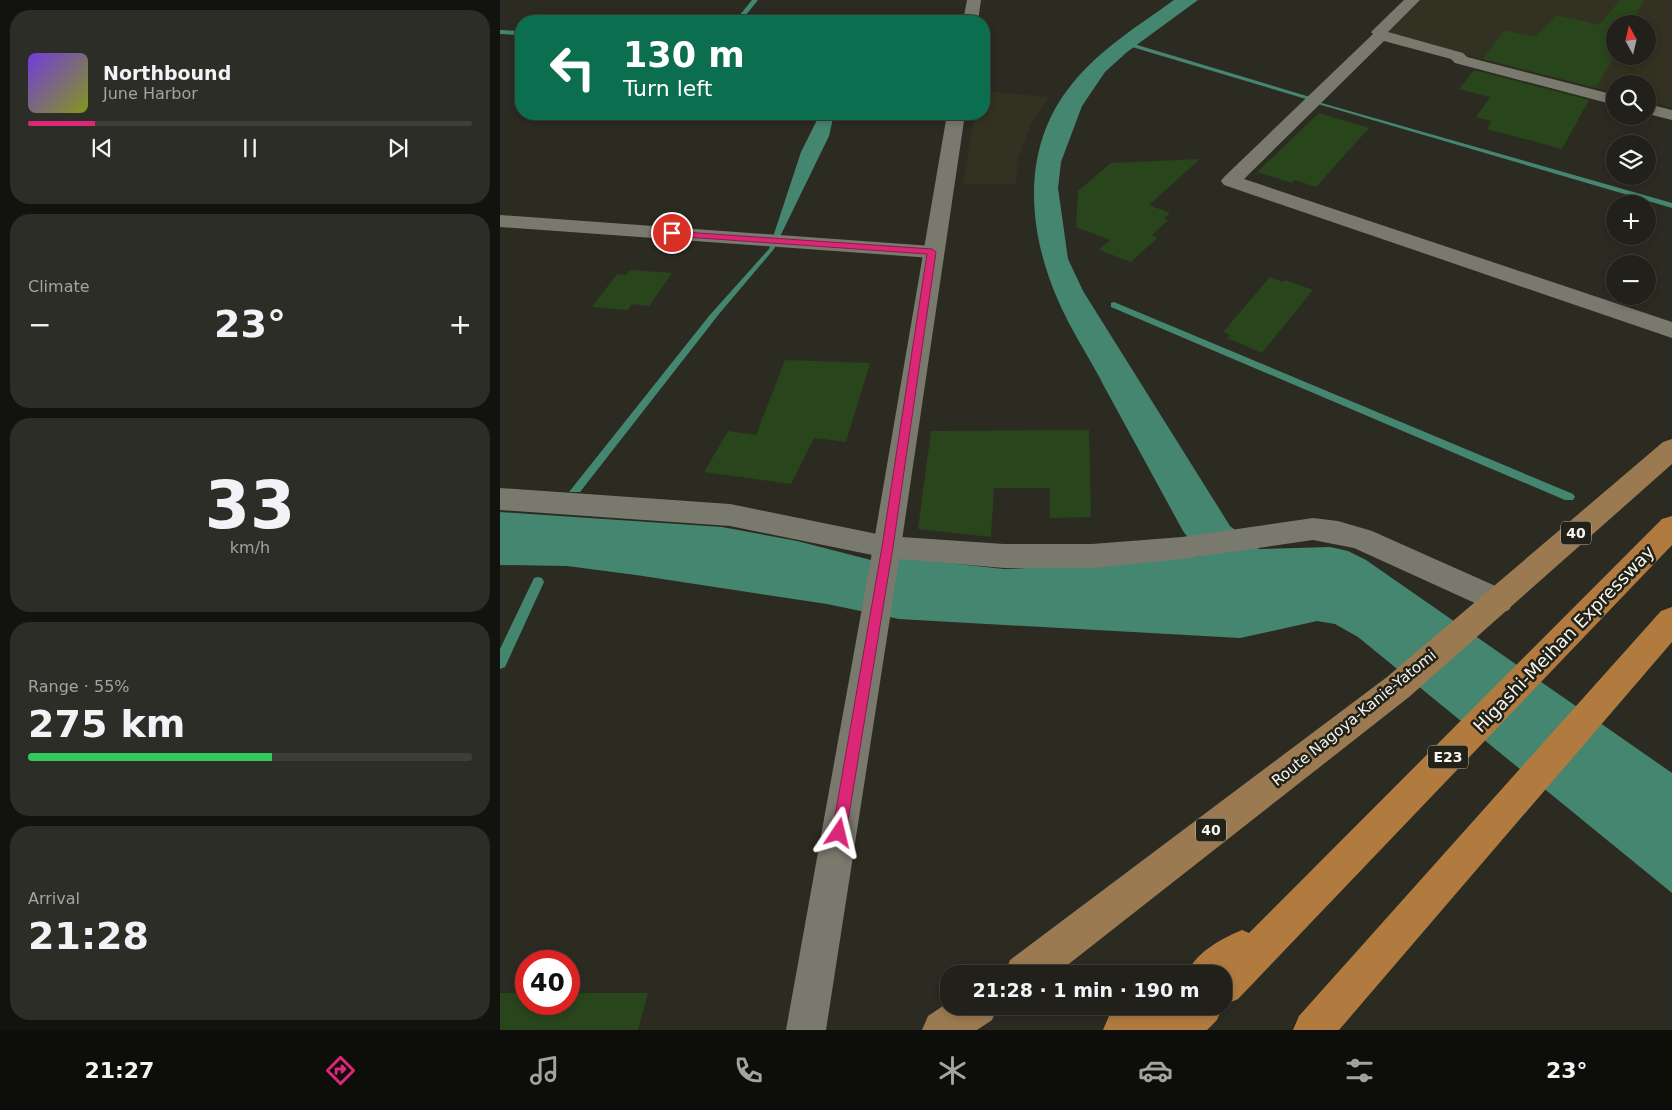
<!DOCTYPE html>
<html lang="en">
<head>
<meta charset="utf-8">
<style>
  :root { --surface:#21201a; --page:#2d2d27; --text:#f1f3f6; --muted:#a2a3a2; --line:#3e3e39; --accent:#db2777 }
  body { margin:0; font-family:"DejaVu Sans",sans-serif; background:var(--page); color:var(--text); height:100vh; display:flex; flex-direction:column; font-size:19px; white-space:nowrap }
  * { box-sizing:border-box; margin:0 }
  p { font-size:16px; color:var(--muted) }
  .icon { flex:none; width:28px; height:28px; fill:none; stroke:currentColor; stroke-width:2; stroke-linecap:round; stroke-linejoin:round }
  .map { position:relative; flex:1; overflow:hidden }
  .sheet { display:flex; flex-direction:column; gap:10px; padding:10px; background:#12120e; width:500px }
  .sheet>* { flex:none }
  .guide { position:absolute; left:15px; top:15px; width:475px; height:105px; border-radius:20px; box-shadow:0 2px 8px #0003,0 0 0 1px var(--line); background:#0b6e4f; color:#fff; overflow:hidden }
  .needle { width:32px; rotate:352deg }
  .fabs { position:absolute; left:1106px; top:15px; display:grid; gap:10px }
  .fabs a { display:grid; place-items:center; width:50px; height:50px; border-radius:50%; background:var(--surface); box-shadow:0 2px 8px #0003,0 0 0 1px var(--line); font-size:25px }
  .speed { position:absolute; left:15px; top:950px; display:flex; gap:10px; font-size:25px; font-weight:700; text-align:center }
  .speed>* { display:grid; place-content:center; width:65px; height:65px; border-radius:50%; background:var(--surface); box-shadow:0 2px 8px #0003,0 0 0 1px var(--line); line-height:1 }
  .speed .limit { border:8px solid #d22; background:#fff; color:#111 }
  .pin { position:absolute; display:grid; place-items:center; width:42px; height:42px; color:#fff; margin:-21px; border:2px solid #fff; border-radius:50%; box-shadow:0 1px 5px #0007 }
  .me { position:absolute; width:55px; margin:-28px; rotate:10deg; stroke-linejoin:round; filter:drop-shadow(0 0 4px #0008) }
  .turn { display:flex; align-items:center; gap:18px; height:105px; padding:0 25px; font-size:22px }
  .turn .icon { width:65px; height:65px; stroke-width:2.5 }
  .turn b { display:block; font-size:35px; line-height:42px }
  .big { font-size:38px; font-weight:700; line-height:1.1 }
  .sheet .widget { flex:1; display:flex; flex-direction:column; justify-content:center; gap:8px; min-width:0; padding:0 18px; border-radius:20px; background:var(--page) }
  .sheet .dial { align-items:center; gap:0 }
  .dial b { font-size:65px; line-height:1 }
  .song { display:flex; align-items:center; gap:15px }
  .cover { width:60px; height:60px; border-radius:8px; background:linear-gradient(135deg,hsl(260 70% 55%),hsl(70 70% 35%)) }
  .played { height:5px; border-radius:2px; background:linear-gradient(90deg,var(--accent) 15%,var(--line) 15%) }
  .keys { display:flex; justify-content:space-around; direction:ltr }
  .heat { display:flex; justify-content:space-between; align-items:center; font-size:28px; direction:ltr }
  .charge { height:8px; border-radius:4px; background:linear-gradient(90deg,#34c759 55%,var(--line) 0) }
  .trip { position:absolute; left:440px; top:965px; width:292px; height:50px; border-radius:20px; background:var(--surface); box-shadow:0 2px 8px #0003,0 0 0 1px var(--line); font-weight:700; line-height:50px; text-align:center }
  .tab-bar { display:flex; height:80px; justify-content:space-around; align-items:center; background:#0d0d0a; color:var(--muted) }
  .tab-bar .icon { width:35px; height:35px }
  .tab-bar .active { color:var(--accent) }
  .tab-bar b { font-size:22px; color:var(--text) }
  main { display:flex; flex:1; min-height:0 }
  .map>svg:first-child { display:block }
  .built { fill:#333121; fill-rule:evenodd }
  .water { fill:#458671 }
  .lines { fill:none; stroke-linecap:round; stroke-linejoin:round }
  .stream { fill:#458671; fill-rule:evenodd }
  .building { fill:#29451b }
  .minor { fill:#7a796e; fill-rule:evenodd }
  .tertiary { fill:#7a796e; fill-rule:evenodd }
  .primary { fill:#9b7a52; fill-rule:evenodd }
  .motorway { fill:#b17b3f; fill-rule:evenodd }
  .route { fill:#db2777; stroke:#8e194d }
  .labels { text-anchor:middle; stroke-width:5; stroke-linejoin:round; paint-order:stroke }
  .shield { fill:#232219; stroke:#b7b6af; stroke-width:1 }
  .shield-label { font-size:14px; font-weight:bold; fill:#f6f5ef }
  .street-label { font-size:15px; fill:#f6f5ef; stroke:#232219 }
  .near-street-label { font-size:18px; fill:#f6f5ef; stroke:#232219 }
</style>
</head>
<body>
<main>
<section class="sheet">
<div class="widget">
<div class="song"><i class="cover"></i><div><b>Northbound</b><p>June Harbor</p></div></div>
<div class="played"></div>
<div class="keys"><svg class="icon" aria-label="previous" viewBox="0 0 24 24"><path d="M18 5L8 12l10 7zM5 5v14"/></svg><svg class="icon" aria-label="pause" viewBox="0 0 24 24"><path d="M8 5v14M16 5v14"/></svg><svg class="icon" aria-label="next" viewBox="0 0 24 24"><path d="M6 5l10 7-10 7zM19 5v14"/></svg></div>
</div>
<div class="widget"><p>Climate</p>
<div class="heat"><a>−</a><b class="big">23°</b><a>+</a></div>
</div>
<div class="widget dial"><b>33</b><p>km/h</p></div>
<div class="widget"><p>Range · 55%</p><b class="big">275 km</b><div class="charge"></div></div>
<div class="widget"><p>Arrival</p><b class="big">21:28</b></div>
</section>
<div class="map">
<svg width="1172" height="1030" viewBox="0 0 1172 1030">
  <rect width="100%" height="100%" fill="#2c2b22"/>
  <path class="built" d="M 921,0 L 1172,0 L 1172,108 L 1148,101 L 1148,84 L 1115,84 L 1115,93 L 889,36 L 887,33 ZM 1115,24 L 1148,24 L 1148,56 L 1115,56 Z
    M 484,91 L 549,97 L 531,124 L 518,159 L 516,184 L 463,184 L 475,114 L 484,114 Z"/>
  <path class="water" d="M 674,0 L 698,0 L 627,52 L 605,72 L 582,106 L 561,162 L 558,188 L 568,259 L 583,291 L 730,526 L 759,549 L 830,547 L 848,551 L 866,560 L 1172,773 L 1172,893 L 858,637 L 835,624 L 817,621 L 740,638 L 399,619 L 327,604 L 136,575 L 67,566 L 0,565 L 0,512 L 222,527 L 297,541 L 375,561 L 402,558 L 504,569 L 595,565 L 702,556 L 683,531 C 657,483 631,436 605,388 C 590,358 570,329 557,298 C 527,228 521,146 572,84 C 600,49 638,26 674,0 Z
    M 320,114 L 334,114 L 329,136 L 274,249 L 219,314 L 80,492 L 69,492 L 209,316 L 269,249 L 301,152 Z"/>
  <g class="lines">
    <path class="stream" d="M 252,0 L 258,0 L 241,21 L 235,21 Z
      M 0,30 L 21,31 L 21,35 L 0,34 Z
      M 634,44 L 810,97 L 811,98 L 806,99 L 632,47 L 631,46 Z
      M 818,102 L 1172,203 L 1172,208 L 818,104 Z
      M 614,302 L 1073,494 L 1075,497 L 1073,500 L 1065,500 L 611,307 L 611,303 Z
      M 38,577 L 42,578 L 44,582 L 5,667 L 0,669 L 0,649 L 34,578 Z"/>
  </g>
  <path class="building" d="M 1120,0 L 1144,0 L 1132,24 L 1115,24 L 1115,55 L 1096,88 L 983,59 L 1005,30 L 1035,37 L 1057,15 L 1099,25 Z
    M 974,70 L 1089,100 L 1062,149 L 987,129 L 992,121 L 976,117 L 990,97 L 959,89 Z
    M 819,113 L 869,128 L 816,187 L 795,180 L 792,183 L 757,172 Z
    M 700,159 L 649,205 L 670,213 L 664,219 L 668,220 L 652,235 L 657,238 L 631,262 L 599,250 L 610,240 L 576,227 L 578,191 L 611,163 Z
    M 130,270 L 172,273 L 149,306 L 132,304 L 128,310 L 92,307 L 117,274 L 126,275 Z
    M 770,277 L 783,282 L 785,280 L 813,290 L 762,353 L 727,338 L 730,335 L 723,332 Z
    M 285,360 L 370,363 L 346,442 L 314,438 L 291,484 L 204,472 L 228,431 L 256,435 Z
    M 589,430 L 591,517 L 550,518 L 550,488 L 494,488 L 491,537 L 418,529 L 431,431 Z
    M 0,993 L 26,993 L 26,1004 L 69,1004 L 69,993 L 148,993 L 138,1030 L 0,1030 Z"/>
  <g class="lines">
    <path class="minor" d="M 904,0 L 920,0 L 888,32 L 963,53 L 967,57 L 1115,95 L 1115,105 L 955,63 L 951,59 L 884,41 L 744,179 L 1172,322 L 1172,338 L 724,185 L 721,181 L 724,177 L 873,34 L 871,32 L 874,29 Z
      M 1148,104 L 1172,110 L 1172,120 L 1148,114 Z
      M 0,215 L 432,246 L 439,248 L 442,252 L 439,256 L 432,258 L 0,227 Z
      M 0,488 L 230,504 L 387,536 L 504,544 L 592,544 L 682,537 L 813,518 L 838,521 L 872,531 L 1009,592 L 1014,601 L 1009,610 L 999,614 L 854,548 L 813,540 L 682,559 L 592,568 L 504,568 L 387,558 L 230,526 L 0,510 Z"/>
    <path class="tertiary" d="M 467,0 L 481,0 L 478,21 L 463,21 Z
      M 447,114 L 465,114 L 401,547 L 326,1030 L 286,1030 L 373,547 Z"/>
    <path class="primary" d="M 1172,439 L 1172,464 L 909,697 L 556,974 L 505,974 L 510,960 L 887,677 L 1163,442 Z
      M 449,1002 L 449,1006 L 498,1006 L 492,1020 L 477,1030 L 422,1030 L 428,1016 Z"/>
    <path class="motorway" d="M 1172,516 L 1172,545 L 738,999 L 724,1005 L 724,974 L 687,974 C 696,952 721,939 742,930 L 749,933 L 1162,519 Z
      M 1172,607 L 1172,642 L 839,1030 L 793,1030 L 799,1016 L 1161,611 Z
      M 623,1006 L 723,1006 L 717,1020 L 707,1030 L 603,1030 L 609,1016 Z"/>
  </g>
  <path class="route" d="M 169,231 L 432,249 L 436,252 L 393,547 L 346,833 L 344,838 L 339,840 L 334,838 L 332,833 L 382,547 L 427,254 L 172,236 L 169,235 Z"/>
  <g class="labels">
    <g class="shield">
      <rect x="1061" y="521.5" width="30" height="23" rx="4"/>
      <rect x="928" y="745.5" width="40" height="23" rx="4"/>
      <rect x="696" y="818.5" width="30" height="23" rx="4"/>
    </g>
    <g class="shield-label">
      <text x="1076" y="538">40</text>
      <text x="948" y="762">E23</text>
      <text x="711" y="835">40</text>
    </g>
    <g class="street-label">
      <text transform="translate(854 718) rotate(-39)" y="5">Route Nagoya-Kanie-Yatomi</text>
    </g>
    <g class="near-street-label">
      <text transform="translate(1064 639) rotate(-46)" y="6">Higashi-Meihan Expressway</text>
    </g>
  </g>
</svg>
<div class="fabs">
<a><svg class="needle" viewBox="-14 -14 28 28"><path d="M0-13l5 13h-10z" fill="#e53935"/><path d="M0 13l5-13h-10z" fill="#a2a3a2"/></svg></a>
<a><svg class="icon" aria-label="search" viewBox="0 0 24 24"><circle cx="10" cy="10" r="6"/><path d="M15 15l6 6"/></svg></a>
<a><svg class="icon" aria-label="layers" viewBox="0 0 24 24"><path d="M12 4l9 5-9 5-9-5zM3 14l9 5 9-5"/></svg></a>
<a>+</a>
<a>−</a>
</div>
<div class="speed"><div class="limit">40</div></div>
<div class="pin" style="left:172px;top:233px;background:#d93025"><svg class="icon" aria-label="arrive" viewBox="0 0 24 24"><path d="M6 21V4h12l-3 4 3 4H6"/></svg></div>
<svg class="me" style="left:339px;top:833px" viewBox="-20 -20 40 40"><path d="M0-17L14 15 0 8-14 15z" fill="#db2777" stroke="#fff" stroke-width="4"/></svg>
<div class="trip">21:28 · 1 min · 190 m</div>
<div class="guide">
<div class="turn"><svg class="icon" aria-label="left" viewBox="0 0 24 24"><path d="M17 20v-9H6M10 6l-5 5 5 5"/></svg><div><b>130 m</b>Turn left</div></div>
</div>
</div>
</main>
<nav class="tab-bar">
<b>21:27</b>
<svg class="icon active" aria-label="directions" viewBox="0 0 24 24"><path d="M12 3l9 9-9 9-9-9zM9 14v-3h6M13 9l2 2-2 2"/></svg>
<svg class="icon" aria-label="music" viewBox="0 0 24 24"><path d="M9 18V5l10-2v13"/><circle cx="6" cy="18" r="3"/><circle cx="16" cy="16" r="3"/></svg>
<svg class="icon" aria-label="phone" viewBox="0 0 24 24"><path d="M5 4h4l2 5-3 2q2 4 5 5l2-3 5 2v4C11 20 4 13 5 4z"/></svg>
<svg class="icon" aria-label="climate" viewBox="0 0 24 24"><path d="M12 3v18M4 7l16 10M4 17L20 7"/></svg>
<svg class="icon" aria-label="car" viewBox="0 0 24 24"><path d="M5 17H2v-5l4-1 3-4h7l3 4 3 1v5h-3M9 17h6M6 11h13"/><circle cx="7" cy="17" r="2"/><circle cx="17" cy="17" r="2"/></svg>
<svg class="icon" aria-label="filters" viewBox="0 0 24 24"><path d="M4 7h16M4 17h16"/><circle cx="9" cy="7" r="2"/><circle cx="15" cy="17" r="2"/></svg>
<b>23°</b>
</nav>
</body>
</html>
